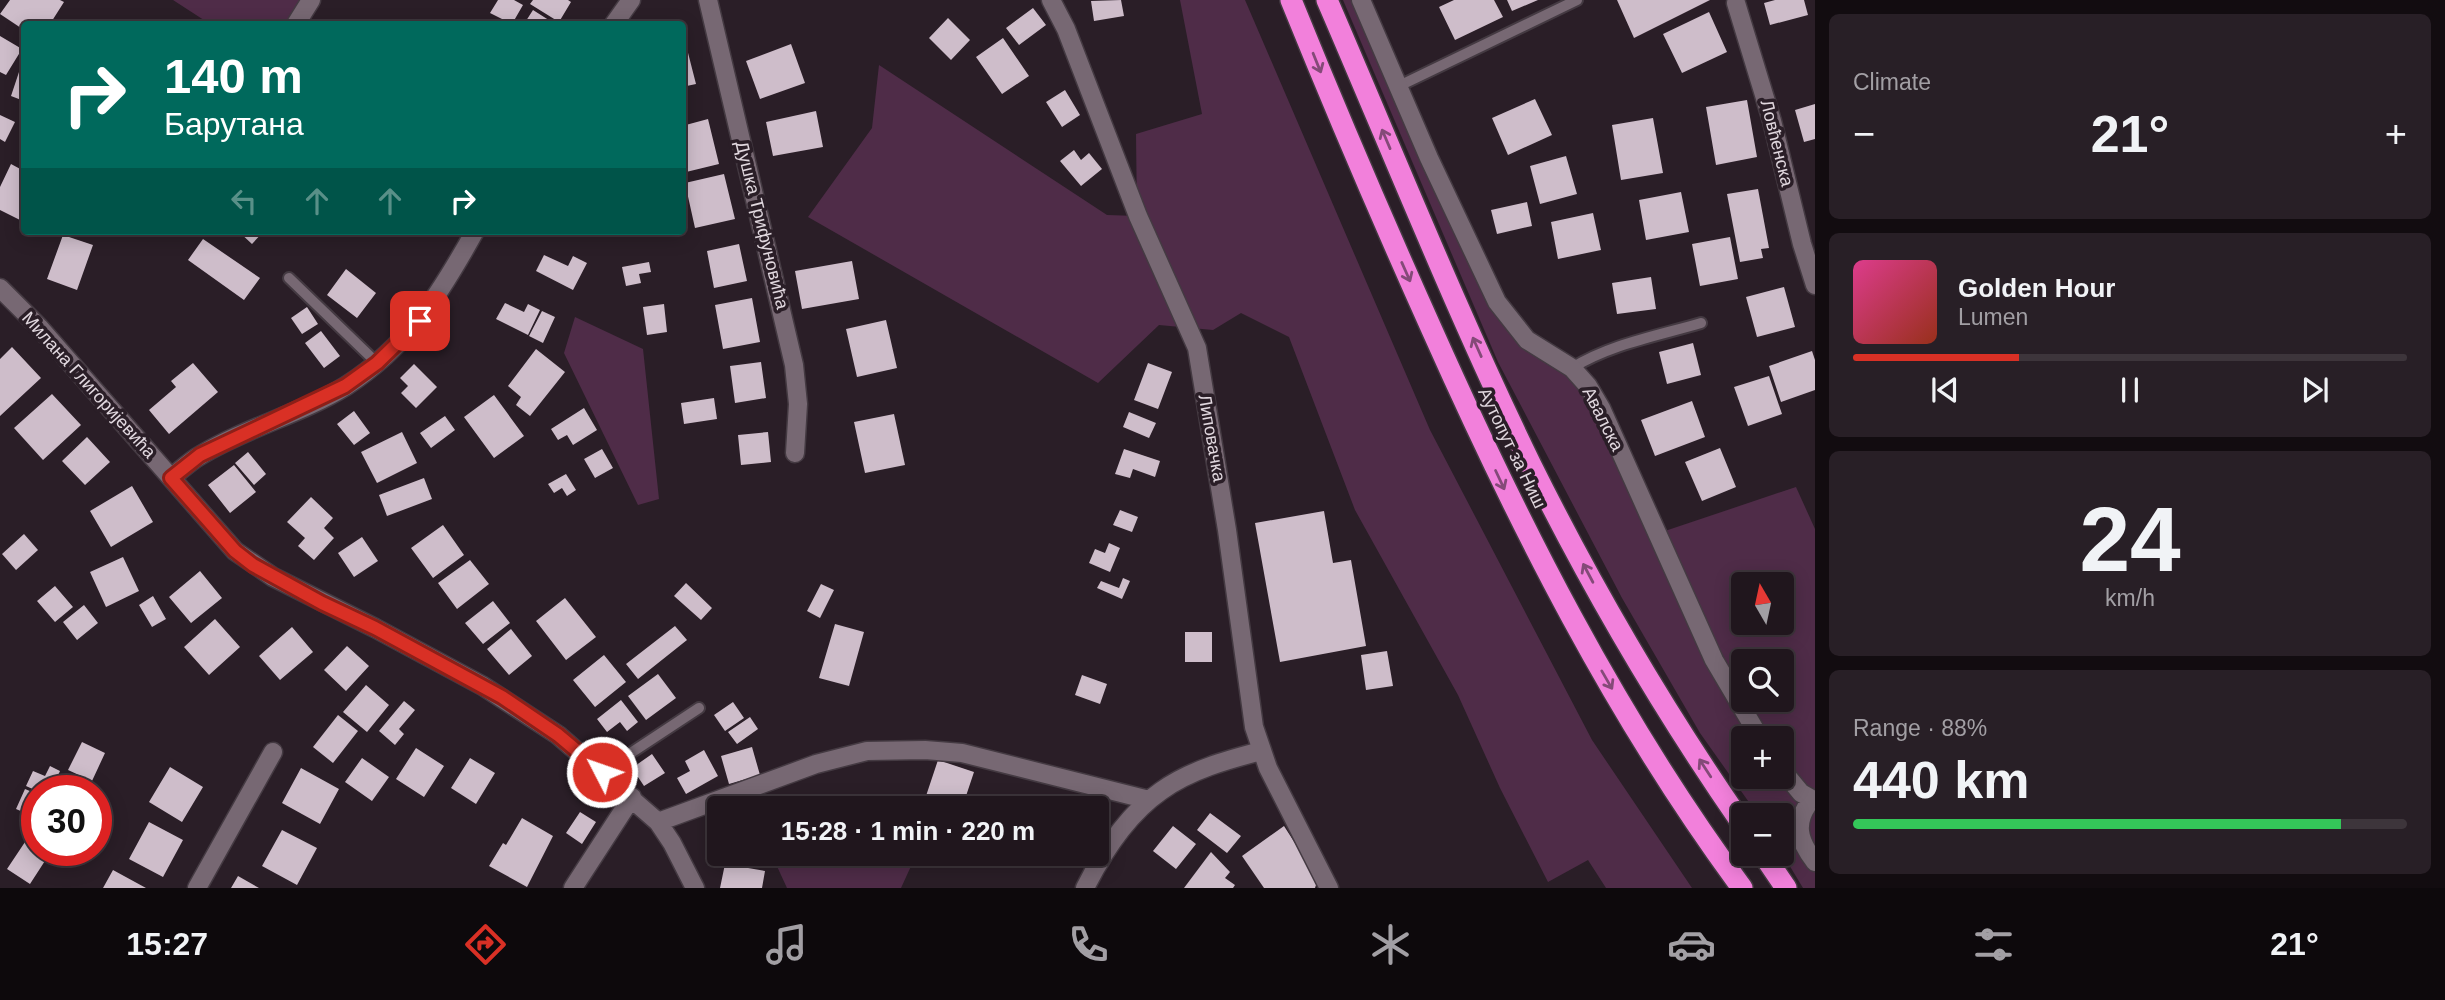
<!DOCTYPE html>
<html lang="en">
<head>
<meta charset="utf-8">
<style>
  :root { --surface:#20161d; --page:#281f26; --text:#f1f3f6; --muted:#a29fa4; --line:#3d353b; --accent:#d93025 }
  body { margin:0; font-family:Helvetica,sans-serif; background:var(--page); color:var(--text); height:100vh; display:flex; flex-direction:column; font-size:26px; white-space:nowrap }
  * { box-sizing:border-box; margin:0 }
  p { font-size:23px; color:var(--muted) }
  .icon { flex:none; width:38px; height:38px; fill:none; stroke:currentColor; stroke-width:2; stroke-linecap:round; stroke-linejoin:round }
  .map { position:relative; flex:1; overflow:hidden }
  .side { display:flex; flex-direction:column; gap:14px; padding:14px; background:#120c10; width:630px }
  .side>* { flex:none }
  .top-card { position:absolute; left:21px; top:21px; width:665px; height:214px; border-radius:7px; box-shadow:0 4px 18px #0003,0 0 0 2px var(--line); background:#00695c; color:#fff; overflow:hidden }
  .needle { width:46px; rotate:351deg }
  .tools { position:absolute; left:1731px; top:572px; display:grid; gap:14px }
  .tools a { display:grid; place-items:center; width:63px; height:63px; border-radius:7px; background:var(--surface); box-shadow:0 4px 18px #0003,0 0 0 2px var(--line); font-size:35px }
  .speed { position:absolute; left:21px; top:775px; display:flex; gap:14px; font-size:35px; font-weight:700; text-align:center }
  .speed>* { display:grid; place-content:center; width:91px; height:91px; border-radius:50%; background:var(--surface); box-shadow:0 4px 18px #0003,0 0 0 2px var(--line); line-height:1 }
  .speed .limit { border:10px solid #d22; background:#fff; color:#111 }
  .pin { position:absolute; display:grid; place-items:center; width:60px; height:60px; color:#fff; margin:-30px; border-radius:14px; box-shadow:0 4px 10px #0006 }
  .me { position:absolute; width:77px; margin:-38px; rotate:311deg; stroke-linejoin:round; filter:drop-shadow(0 0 5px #0008) }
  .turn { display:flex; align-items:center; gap:24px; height:147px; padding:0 28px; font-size:32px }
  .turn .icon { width:91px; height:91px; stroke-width:2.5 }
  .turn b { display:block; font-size:49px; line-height:60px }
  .lanes { display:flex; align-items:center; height:66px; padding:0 28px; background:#0003; justify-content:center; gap:35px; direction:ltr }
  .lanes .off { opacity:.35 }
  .big { font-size:52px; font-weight:700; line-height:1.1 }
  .side .card { flex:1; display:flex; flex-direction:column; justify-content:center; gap:10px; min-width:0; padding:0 24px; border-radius:10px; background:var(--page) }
  .side .dial { align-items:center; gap:0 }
  .dial b { font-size:91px; line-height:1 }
  .song { display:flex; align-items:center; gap:21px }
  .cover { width:84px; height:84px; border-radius:10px; background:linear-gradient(135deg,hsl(330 70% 55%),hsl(10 70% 35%)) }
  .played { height:7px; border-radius:4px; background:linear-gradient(90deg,var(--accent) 30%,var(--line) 30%) }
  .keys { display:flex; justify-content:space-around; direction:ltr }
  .heat { display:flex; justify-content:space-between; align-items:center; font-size:38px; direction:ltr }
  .charge { height:10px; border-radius:5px; background:linear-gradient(90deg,#34c759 88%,var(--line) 0) }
  .trip { position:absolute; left:707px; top:796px; width:402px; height:70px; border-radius:7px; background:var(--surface); box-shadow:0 4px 18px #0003,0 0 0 2px var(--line); font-weight:700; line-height:70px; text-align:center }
  .tabs { display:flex; height:112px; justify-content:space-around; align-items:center; background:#0d090c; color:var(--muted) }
  .tabs .icon { width:49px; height:49px }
  .tabs .current { color:var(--accent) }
  .tabs b { font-size:32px; color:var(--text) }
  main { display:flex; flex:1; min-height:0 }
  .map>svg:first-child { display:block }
  .green { fill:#4f2c48; fill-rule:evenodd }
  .building { fill:#cebdca }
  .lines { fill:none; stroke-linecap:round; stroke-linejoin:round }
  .lane-casing { stroke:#443a42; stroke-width:14 }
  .street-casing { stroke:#443a42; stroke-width:21 }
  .highway-casing { stroke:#443a42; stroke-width:24 }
  .lane { stroke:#776873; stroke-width:10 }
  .street { stroke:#776873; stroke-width:18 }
  .highway { stroke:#f280db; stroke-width:21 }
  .oneway { stroke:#844a78 }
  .route-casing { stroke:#8d1f18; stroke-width:18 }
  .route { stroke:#d93025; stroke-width:12 }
  .labels { text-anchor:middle; stroke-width:7; stroke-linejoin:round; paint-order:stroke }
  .street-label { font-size:18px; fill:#e1d8df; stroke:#2a1e27 }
</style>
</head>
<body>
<main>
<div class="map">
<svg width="1815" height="888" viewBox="0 0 1815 888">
  <rect width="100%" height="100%" fill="#2a1e27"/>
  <path class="green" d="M 173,0 L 312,0 L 295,24 L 210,24 Z
    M 1180,0 L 1245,0 L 1430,430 L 1592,740 L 1692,888 L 1606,888 L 1588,860 L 1548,882 L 1500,788 L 1458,695 L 1355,510 L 1289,337 L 1241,313 L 1213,330 L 1159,325 L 1098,383 L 808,217 L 872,128 L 879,65 L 1107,215 L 1137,216 L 1136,134 L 1202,114 Z
    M 1343,0 L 1360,0 L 1497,302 L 1572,368 L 1656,534 L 1796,487 L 1815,529 L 1815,888 L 1803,888 L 1782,853 L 1782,816 L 1758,815 L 1700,733 L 1622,598 L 1498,362 ZM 1743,584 L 1782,584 L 1782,623 L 1743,623 ZM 1743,662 L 1782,662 L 1782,700 L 1743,700 ZM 1743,738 L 1782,738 L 1782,777 L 1743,777 Z
    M 575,317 L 643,349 L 659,499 L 638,505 L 564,353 Z
    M 838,799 L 879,801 L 876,808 L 803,808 Z
    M 733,854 L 884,854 L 912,864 L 901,888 L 787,888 L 775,862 Z"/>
  <path class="building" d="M 10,0 L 60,0 L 64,2 L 50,24 L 24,24 L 24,30 L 0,14 Z
    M 498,0 L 514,0 L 523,5 L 512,24 L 490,13 Z
    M 533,0 L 568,0 L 571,2 L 559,22 L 530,4 Z
    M 1121,0 L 1124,16 L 1094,21 L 1091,1 Z
    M 1454,0 L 1494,0 L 1503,17 L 1455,40 L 1439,7 Z
    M 1507,0 L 1538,0 L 1512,11 Z
    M 1617,0 L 1710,0 L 1634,38 Z
    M 1775,0 L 1804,0 L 1808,15 L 1770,25 L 1764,3 Z
    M 1033,8 L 1046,25 L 1019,45 L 1006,28 Z
    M 533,10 L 555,24 L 524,24 Z
    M 1709,12 L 1727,52 L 1682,73 L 1663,34 Z
    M 948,18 L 970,40 L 951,60 L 929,38 Z
    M 0,36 L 22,49 L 6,75 L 0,72 Z
    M 1003,38 L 1029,76 L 1002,94 L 976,57 Z
    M 791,44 L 805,83 L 760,99 L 746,61 Z
    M 686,45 L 696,84 L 682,87 L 682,46 Z
    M 19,72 L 24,75 L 24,101 L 11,96 Z
    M 1065,90 L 1080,115 L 1062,127 L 1046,102 Z
    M 1535,99 L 1552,135 L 1508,155 L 1492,118 Z
    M 1747,100 L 1757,157 L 1716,165 L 1706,107 Z
    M 1815,104 L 1815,139 L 1804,142 L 1795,110 Z
    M 816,111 L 823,147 L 773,156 L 766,122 Z
    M 0,115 L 15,122 L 5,142 L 0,139 Z
    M 1653,118 L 1663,173 L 1621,180 L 1612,125 Z
    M 708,119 L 719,164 L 682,173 L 682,126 Z
    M 1074,150 L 1081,160 L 1089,153 L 1102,169 L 1081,186 L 1060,161 Z
    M 1566,156 L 1577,194 L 1540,204 L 1530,166 Z
    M 11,164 L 24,171 L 24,222 L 0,210 L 0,187 Z
    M 724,174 L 735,219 L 695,228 L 685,183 Z
    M 1758,189 L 1769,248 L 1761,249 L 1763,258 L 1740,262 L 1727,194 Z
    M 1681,192 L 1689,232 L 1646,240 L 1639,200 Z
    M 1527,202 L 1532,226 L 1497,234 L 1491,210 Z
    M 1593,213 L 1601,250 L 1558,259 L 1551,222 Z
    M 238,231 L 264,231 L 252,244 Z
    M 63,235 L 93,245 L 77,290 L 47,279 Z
    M 1730,237 L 1738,279 L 1700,286 L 1692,244 Z
    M 203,239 L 260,278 L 244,300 L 188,260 Z
    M 739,244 L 747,281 L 714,288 L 707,251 Z
    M 544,255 L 568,266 L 573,256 L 587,263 L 573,290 L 536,271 Z
    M 852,261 L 859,299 L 802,309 L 795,271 Z
    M 649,262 L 651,272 L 639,274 L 641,283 L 626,286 L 622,267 Z
    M 346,269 L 376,293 L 357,318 L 327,295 Z
    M 1651,277 L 1656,309 L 1617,314 L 1612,283 Z
    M 1784,287 L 1795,327 L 1757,337 L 1746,297 Z
    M 752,298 L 760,342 L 723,349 L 715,305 Z
    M 505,303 L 524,312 L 528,304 L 540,310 L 528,335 L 496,319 Z
    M 664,304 L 667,332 L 647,335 L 643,307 Z
    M 307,307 L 318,324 L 302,334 L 291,318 Z
    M 542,311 L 555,317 L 543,343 L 529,336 Z
    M 886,320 L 897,368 L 857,377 L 846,329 Z
    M 321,331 L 340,356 L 324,368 L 305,343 Z
    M 1693,343 L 1701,375 L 1667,384 L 1659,352 Z
    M 12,347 L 41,378 L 0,416 L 0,359 Z
    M 536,349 L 565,372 L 530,416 L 516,405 L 521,397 L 508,386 Z
    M 1812,351 L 1815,360 L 1815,390 L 1781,402 L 1769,366 Z
    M 761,362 L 766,398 L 735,403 L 730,366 Z
    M 193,363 L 218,392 L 169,434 L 149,410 L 176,387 L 171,381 Z
    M 1148,363 L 1172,372 L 1158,409 L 1134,400 Z
    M 414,364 L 437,387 L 416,408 L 401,393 L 408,386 L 400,378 Z
    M 1769,376 L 1782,414 L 1748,426 L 1734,387 Z
    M 52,394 L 81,425 L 43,460 L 14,428 Z
    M 494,395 L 524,436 L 494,458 L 464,417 Z
    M 714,398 L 717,419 L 684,424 L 681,403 Z
    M 1692,401 L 1705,437 L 1655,456 L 1641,420 Z
    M 584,408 L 597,430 L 573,445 L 567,435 L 558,440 L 551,429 Z
    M 354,411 L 370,433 L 354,445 L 337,424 Z
    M 1129,412 L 1156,423 L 1149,438 L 1123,427 Z
    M 894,414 L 905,465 L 865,473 L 854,422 Z
    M 445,416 L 455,430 L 431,448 L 420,433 Z
    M 402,432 L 417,463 L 377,483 L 361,452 Z
    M 768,432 L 771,462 L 741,465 L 738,435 Z
    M 87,437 L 110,462 L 85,485 L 62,461 Z
    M 1720,448 L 1736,487 L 1702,501 L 1685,462 Z
    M 602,449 L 613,468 L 595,478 L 584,459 Z
    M 1124,449 L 1160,461 L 1155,477 L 1133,469 L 1130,478 L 1115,474 Z
    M 248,452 L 266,474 L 254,485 L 235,463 Z
    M 234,465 L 256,492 L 230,513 L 208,485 Z
    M 566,474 L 576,490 L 567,496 L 562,488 L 554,493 L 548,484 Z
    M 424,478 L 432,499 L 387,516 L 379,495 Z
    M 132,486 L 153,522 L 111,547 L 90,511 Z
    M 311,497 L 333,518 L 324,528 L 334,538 L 314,560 L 298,546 L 305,538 L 287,522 Z
    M 1120,510 L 1138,517 L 1132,532 L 1113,525 Z
    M 1324,511 L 1333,563 L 1351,560 L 1366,646 L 1280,662 L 1255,523 Z
    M 443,525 L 464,555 L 433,578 L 411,548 Z
    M 24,534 L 38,550 L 16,570 L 2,554 Z
    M 362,537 L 378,561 L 354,577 L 338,553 Z
    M 1109,543 L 1120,548 L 1110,572 L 1089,563 L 1095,549 L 1105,553 Z
    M 123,557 L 139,591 L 106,607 L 90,572 Z
    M 470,560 L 489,584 L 457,609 L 438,583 Z
    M 200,571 L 222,598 L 191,623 L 169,597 Z
    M 1123,578 L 1130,581 L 1122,599 L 1097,588 L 1101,581 L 1119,588 Z
    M 686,583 L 712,608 L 701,620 L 674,596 Z
    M 821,584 L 834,590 L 820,618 L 807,611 Z
    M 55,586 L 73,607 L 55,622 L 37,601 Z
    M 153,596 L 166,619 L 152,627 L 139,605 Z
    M 565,598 L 596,637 L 566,660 L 536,621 Z
    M 493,601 L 510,623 L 483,644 L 465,623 Z
    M 84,605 L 98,623 L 77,640 L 63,622 Z
    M 215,619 L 240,647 L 209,675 L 184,647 Z
    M 835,624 L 864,632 L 849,686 L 819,678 Z
    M 675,626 L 687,640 L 638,679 L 626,664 Z
    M 292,627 L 313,652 L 280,680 L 259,656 Z
    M 511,629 L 532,656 L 509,675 L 487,649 Z
    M 1185,632 L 1212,632 L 1212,662 L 1185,662 Z
    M 347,646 L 369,666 L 346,691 L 324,670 Z
    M 1387,651 L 1393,686 L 1366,690 L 1361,655 Z
    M 604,655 L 626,682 L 595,707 L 573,680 Z
    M 658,674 L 676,698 L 646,720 L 628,696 Z
    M 1082,675 L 1107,684 L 1100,704 L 1075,695 Z
    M 366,685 L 389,705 L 367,732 L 343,712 Z
    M 621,700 L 638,722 L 627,731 L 620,722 L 607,732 L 597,719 Z
    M 404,701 L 415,710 L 399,729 L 404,734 L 395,745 L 379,731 Z
    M 733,702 L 744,718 L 725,731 L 714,715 Z
    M 338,715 L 358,731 L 333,763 L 313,747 Z
    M 750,717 L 758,729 L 737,744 L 728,732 Z
    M 82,742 L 105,753 L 92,781 L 68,770 Z
    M 752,747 L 760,775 L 729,784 L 721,756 Z
    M 416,748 L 444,766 L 424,797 L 396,779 Z
    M 704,750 L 718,776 L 686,794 L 677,778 L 690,771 L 685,761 Z
    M 652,754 L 665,773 L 644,786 L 632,768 Z
    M 362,758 L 389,777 L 372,801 L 345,782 Z
    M 470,758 L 495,773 L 476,804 L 451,788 Z
    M 938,760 L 974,772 L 962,808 L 922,808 Z
    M 50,766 L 60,771 L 51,791 L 37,791 L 26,786 L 33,771 L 45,776 Z
    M 170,767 L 203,787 L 182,822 L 149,802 Z
    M 301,768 L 339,789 L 320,824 L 282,803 Z
    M 25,789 L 37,794 L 37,818 L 16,809 Z
    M 902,799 L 921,805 L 920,808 L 899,808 Z
    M 580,812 L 596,822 L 582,844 L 566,833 Z
    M 1210,813 L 1241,836 L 1227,853 L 1197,830 Z
    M 522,818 L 553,836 L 527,887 L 489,866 L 503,843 L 506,845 Z
    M 149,822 L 183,840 L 163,877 L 129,859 Z
    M 37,824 L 37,850 L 52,850 L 30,884 L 7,869 Z
    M 1173,826 L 1196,844 L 1176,869 L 1153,851 Z
    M 1284,826 L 1318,879 L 1315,888 L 1264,888 L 1242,856 Z
    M 282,830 L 317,848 L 297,885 L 262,866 Z
    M 1211,852 L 1230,872 L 1225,878 L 1235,885 L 1233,888 L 1184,888 Z
    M 1017,854 L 1055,854 L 1048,868 Z
    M 725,864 L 765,871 L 762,888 L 720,888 Z
    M 113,870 L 146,888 L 103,888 Z
    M 238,876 L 259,888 L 231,888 Z"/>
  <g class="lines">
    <g class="lane-casing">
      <path id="lane" d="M 1399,86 L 1577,0
        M 289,278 L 377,363
        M 1572,368 C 1611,344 1657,336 1701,323
        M 602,772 L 699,708"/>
    </g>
    <g class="street-casing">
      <path id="street" d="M 708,0 L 794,365 L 798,404 L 795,453
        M 1051,0 L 1066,29 L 1138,216 L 1197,348 L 1227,530 L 1254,727 L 1268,768 L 1329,888
        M 1361,0 L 1429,158 L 1497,302 L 1527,340 L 1572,368 L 1588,386 L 1601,408 L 1714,660 L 1760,738
        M 1736,3 L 1772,121 L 1802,244 L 1815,285
        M 296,24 L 311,0
        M 614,24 L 631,0
        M 0,288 L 39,327 L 235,551 L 273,577 L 375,628 L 483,686 L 558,735 L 658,822 L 672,843 L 695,888
        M 171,478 C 181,470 190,461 201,455 C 247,427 301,414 346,386 C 408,346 440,294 475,231
        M 1782,770 L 1801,793 L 1812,799
        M 1812,799 C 1793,822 1798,840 1815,862
        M 658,822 L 816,764 L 867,751 L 925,750 L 962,753 L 1149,800
        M 197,888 L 273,752
        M 573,888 L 632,797
        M 1085,888 C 1103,852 1128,814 1161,791 C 1190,770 1227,760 1261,751"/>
    </g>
    <g class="highway-casing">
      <path id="highway" d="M 1291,0 C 1336,111 1383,221 1432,330 C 1519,525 1615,716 1742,888
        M 1327,0 C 1394,155 1457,313 1531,465 C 1593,590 1664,711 1743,825
        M 1763,854 L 1786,888"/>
    </g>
    <use href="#lane" class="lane"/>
    <use href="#street" class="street"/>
    <use href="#highway" class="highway"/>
  </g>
  <defs><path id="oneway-shaft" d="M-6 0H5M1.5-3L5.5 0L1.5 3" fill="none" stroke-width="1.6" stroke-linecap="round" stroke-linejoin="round" transform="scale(1.75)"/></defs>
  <g class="oneway">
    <use href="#oneway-shaft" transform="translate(1317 63) rotate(68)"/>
    <use href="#oneway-shaft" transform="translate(1386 139) rotate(-113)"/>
    <use href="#oneway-shaft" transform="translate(1406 272) rotate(66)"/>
    <use href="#oneway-shaft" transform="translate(1477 347) rotate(-114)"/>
    <use href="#oneway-shaft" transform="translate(1500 480) rotate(65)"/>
    <use href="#oneway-shaft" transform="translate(1588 573) rotate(-118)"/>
    <use href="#oneway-shaft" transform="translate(1607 680) rotate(60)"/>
    <use href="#oneway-shaft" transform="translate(1705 768) rotate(-123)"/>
  </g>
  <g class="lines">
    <g class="route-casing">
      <path id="route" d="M 420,321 L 377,363 L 345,386 L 200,455 L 171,478 L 235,551 L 253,565 L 322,603 L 375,628 L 502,697 L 558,735 L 602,772"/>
    </g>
    <use href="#route" class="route"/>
  </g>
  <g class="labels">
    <g class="street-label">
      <text transform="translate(1777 143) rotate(76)" y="6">Ловћенска</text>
      <text transform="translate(762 225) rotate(76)" y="6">Душка Трифуновића</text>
      <text transform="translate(89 385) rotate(48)" y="6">Милана Глигоријевића</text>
      <text transform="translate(1603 419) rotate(63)" y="6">Авалска</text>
      <text transform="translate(1212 438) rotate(80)" y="6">Липовачка</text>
      <text transform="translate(1512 448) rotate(64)" y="6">Аутопут за Ниш</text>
    </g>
  </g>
</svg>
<div class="tools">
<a><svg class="needle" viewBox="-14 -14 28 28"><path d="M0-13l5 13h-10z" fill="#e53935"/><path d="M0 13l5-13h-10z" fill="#a29fa4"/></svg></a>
<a><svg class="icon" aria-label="search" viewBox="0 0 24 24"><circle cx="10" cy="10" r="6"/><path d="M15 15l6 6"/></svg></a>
<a>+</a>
<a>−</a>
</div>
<div class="speed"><div class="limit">30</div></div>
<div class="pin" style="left:420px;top:321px;background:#d93025"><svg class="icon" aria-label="arrive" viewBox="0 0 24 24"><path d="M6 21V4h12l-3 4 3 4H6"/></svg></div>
<svg class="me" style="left:602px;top:772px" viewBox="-20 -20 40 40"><circle r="17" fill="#d93025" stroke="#fff" stroke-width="3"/><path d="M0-11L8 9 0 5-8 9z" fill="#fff"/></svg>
<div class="trip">15:28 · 1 min · 220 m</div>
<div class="top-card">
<div class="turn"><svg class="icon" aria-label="right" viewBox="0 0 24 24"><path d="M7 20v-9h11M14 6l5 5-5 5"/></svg><div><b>140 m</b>Барутана</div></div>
<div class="lanes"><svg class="icon off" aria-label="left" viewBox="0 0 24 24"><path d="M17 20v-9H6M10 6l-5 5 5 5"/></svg><svg class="icon off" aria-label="ahead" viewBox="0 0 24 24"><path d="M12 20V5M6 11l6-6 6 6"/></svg><svg class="icon off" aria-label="ahead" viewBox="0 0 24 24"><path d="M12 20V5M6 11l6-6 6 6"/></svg><svg class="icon" aria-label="right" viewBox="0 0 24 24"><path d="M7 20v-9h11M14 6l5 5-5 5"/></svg></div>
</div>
</div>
<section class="side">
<div class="card"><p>Climate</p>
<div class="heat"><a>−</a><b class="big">21°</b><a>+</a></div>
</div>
<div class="card">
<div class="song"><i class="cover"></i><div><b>Golden Hour</b><p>Lumen</p></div></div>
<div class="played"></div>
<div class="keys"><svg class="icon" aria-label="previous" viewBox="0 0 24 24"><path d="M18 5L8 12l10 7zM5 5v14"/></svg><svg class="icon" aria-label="pause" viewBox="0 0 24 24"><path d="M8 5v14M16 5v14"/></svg><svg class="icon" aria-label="next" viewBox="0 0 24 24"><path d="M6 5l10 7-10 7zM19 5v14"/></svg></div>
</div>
<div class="card dial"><b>24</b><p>km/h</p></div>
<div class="card"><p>Range · 88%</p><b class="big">440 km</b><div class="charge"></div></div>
</section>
</main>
<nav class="tabs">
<b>15:27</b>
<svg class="icon current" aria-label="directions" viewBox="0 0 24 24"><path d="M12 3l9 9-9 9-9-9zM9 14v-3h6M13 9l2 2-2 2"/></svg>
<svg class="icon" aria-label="music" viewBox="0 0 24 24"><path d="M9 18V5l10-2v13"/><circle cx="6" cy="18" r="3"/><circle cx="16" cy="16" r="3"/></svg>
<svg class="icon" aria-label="phone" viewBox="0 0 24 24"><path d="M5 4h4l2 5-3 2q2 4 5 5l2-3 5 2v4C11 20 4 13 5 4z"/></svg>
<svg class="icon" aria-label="climate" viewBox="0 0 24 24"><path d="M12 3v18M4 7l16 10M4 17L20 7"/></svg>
<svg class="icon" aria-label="car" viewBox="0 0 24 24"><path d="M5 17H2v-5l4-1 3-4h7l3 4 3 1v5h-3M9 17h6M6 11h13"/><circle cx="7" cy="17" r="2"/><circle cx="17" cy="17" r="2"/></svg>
<svg class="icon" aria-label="filters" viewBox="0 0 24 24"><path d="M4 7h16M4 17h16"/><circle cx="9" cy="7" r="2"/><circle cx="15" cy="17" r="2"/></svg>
<b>21°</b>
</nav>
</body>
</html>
